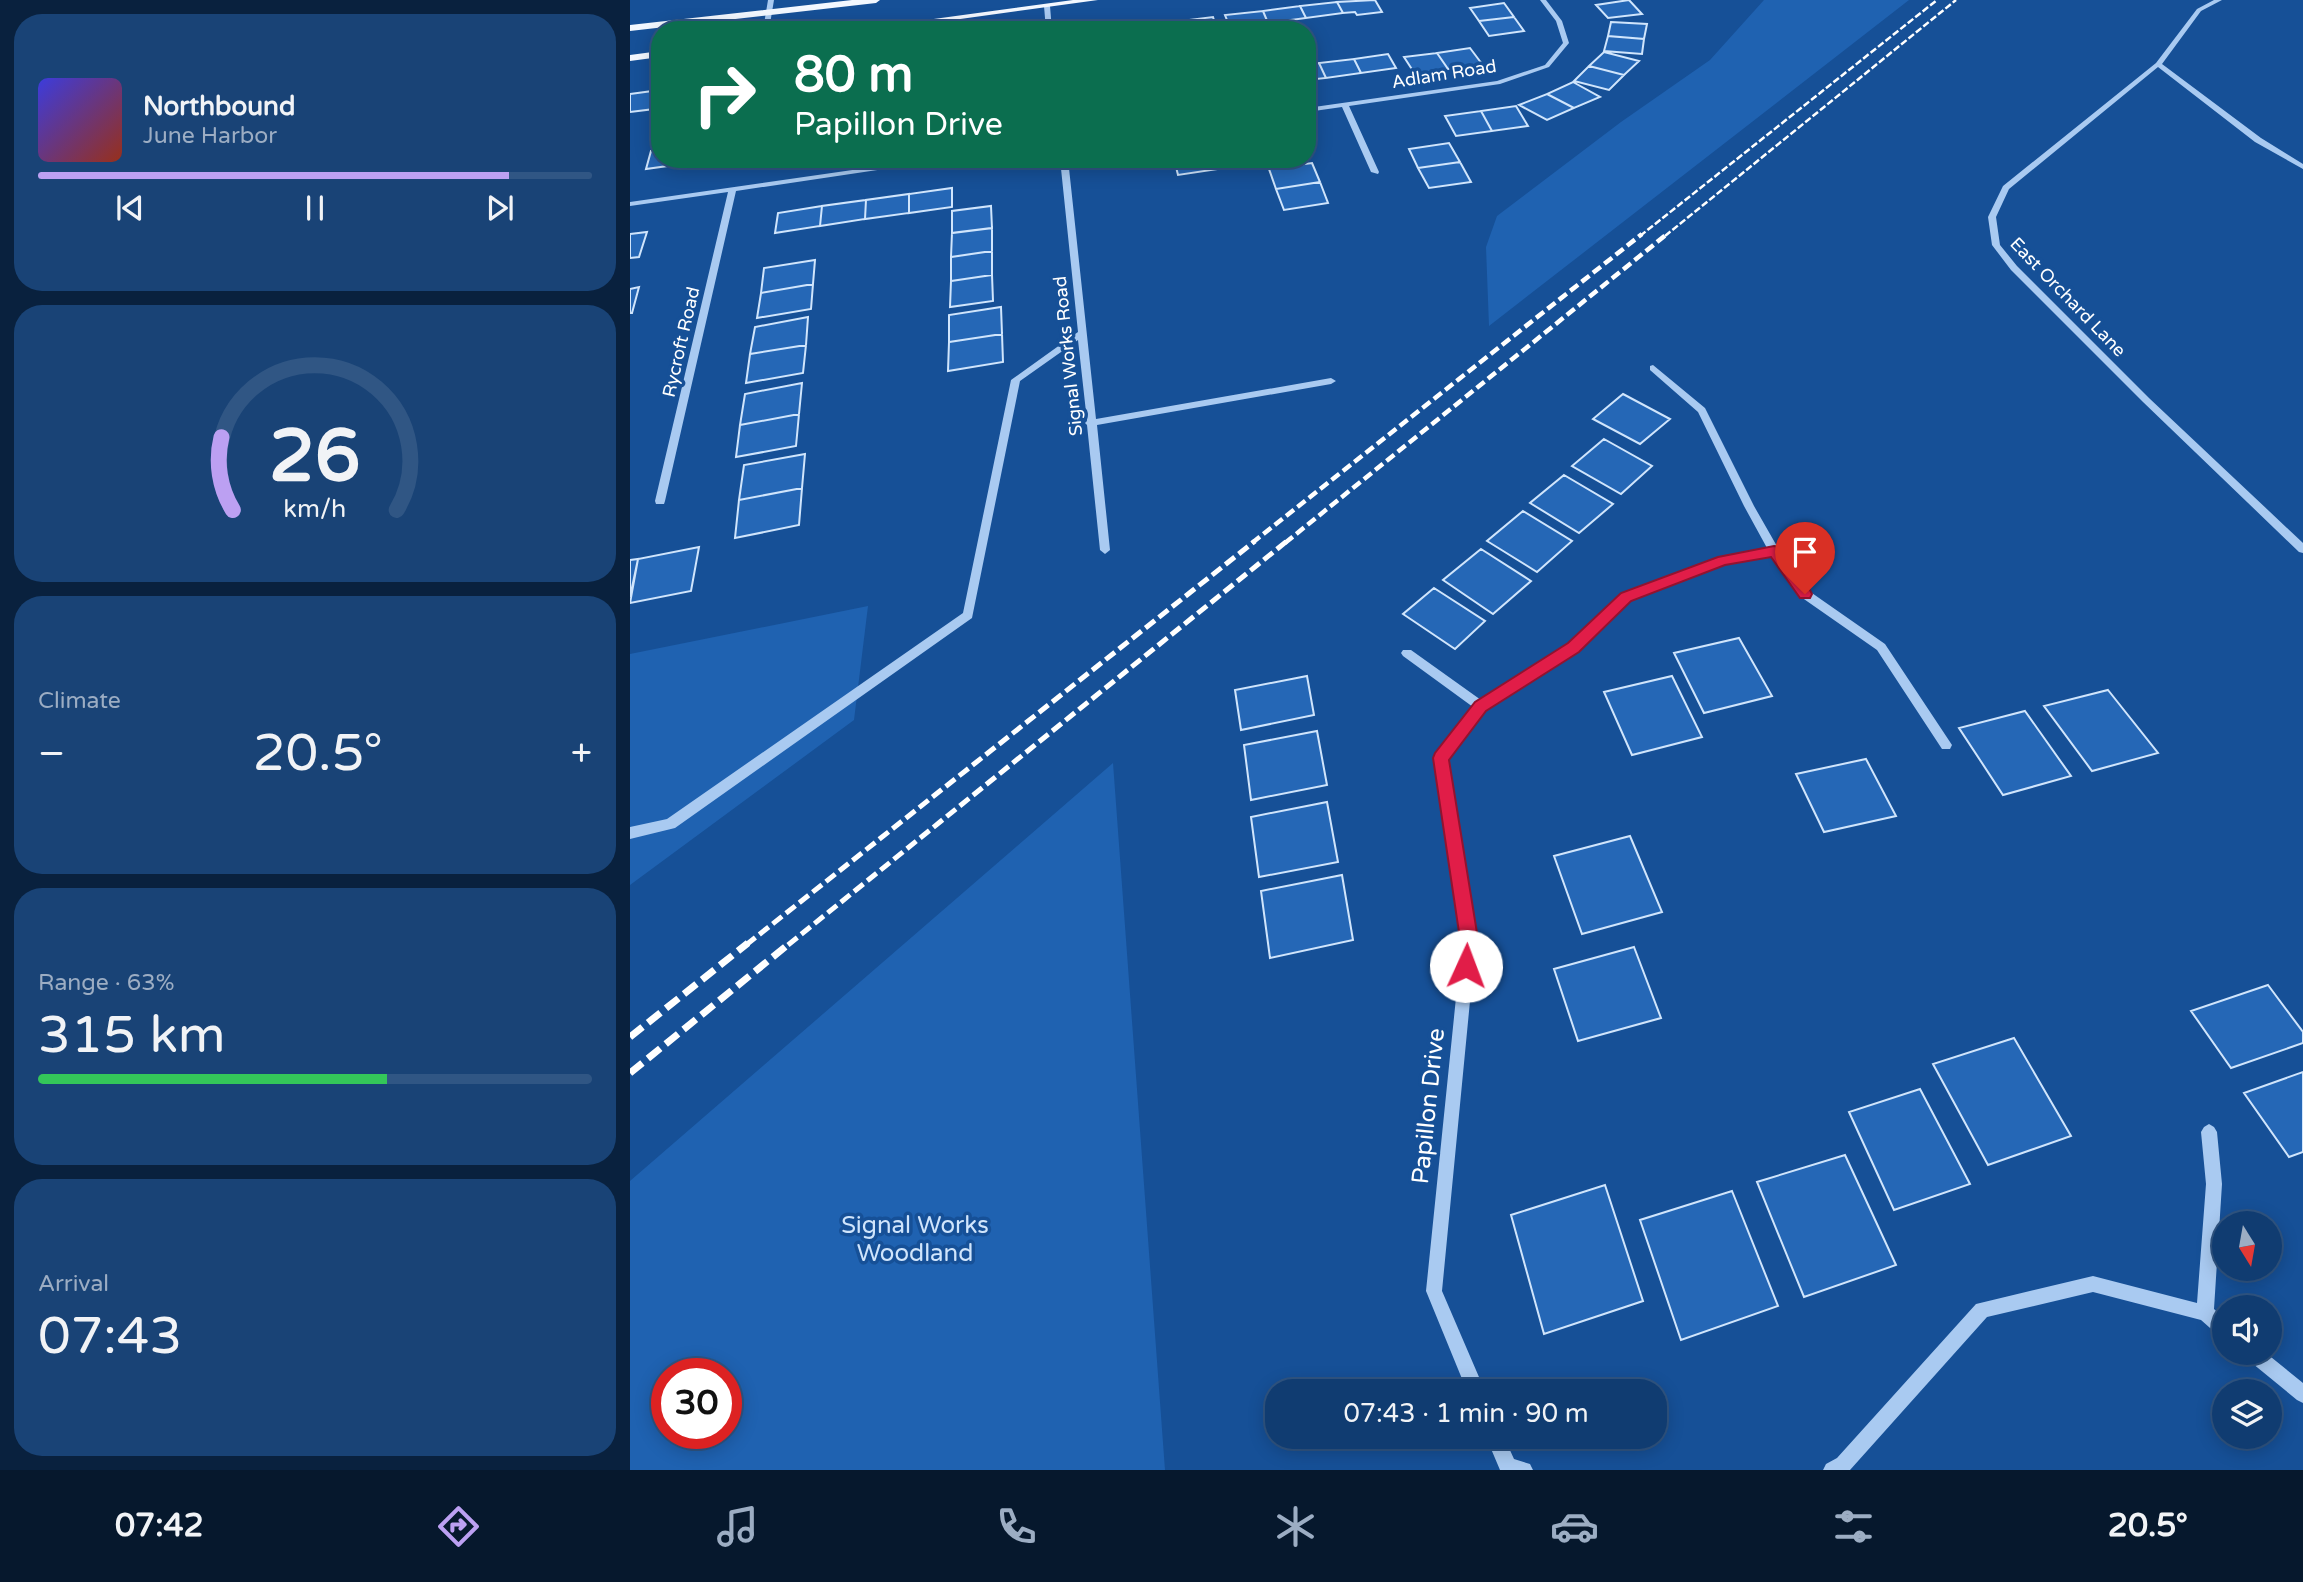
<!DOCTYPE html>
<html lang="en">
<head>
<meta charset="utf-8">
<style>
  :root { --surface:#103c71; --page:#194376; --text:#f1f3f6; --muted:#9cadc3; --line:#305684; --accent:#bca0f2 }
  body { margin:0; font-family:"Varela Round",sans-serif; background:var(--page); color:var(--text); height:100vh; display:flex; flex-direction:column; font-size:26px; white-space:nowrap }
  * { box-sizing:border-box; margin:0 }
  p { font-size:23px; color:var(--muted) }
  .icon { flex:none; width:38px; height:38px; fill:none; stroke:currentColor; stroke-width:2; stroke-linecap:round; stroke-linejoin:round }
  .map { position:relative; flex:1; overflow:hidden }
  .drawer { display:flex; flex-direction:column; gap:14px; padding:14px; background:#09213e; width:630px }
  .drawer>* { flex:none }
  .hud { position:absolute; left:21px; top:21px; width:665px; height:147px; border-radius:28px; box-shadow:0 4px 18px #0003,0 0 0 2px var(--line); background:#0b6e4f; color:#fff; overflow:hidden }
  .needle { width:46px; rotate:169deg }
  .fabs { position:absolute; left:1582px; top:1211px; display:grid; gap:14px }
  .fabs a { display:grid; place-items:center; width:70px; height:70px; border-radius:50%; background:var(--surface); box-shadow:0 4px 18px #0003,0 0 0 2px var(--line); font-size:35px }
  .speed { position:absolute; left:21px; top:1358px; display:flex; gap:14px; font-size:35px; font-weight:700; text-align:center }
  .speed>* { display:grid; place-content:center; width:91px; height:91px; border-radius:50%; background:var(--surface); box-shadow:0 4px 18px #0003,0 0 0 2px var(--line); line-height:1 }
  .speed .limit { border:10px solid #d22; background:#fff; color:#111 }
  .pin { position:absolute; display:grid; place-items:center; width:60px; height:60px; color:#fff; margin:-72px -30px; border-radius:50% 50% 50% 0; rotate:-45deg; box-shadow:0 0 7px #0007 }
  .pin .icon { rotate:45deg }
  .me { position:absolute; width:77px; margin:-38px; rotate:2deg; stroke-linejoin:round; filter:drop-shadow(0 0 5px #0008) }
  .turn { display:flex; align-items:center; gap:24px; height:147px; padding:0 28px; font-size:32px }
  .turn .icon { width:91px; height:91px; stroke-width:2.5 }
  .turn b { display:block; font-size:49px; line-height:60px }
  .big { font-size:52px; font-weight:600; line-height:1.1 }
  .drawer .card { flex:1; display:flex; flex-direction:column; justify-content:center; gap:10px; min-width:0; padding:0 24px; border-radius:28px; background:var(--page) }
  .drawer .dial { align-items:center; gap:0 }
  .dial svg { height:182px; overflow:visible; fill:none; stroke:var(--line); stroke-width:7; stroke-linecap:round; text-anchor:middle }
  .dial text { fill:var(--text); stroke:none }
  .song { display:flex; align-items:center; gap:21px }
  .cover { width:84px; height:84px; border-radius:10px; background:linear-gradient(135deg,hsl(240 70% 55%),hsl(10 70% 35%)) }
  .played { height:7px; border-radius:4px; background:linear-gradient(90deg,var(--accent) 85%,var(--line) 85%) }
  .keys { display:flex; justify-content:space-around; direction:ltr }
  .heat { display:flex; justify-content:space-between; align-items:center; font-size:38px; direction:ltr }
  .charge { height:10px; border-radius:5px; background:linear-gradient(90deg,#34c759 63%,var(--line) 0) }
  .trip { position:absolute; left:635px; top:1379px; width:402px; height:70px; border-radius:28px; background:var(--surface); box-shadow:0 4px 18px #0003,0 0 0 2px var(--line); font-weight:600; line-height:70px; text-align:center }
  .dock { display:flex; height:112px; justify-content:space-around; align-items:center; background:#06182d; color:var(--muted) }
  .dock .icon { width:49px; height:49px }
  .dock .active { color:var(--accent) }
  .dock b { font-size:32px; color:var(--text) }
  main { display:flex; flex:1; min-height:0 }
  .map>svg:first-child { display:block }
  .green { fill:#1f62b1; fill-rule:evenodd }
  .building { fill:#2567b6; stroke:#d0e5fc; stroke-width:2 }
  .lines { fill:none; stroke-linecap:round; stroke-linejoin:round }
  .minor { fill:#a9caf1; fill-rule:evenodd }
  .major { fill:#f3f8ff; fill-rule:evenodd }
  .rail-far3 { stroke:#fff; stroke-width:2.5; stroke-dasharray:7 2.5; stroke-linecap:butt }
  .rail-far2 { stroke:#fff; stroke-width:4.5; stroke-dasharray:10 4.5; stroke-linecap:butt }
  .rail-far1 { stroke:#fff; stroke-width:5; stroke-dasharray:12 5; stroke-linecap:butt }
  .rail { stroke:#fff; stroke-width:7; stroke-dasharray:16 7; stroke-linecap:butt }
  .route { fill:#e11d48; stroke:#92132f; stroke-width:2 }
  .labels { text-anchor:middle; stroke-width:7; stroke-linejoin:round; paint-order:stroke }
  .far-street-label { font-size:18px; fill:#fff; stroke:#165097 }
  .near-street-label { font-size:24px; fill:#fff; stroke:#165097 }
  .near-park-label { font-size:24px; fill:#d0e5fc; stroke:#165097 }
</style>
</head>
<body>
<main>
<section class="drawer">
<div class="card">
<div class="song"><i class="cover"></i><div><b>Northbound</b><p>June Harbor</p></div></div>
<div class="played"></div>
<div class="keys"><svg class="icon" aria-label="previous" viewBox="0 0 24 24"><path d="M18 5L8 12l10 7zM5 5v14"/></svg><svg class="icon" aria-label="pause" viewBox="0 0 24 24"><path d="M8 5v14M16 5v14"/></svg><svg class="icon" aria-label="next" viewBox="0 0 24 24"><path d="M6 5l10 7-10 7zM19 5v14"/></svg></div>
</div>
<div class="card dial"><svg viewBox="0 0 100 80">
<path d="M14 69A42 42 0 1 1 86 69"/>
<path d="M14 69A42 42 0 0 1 9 37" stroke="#bca0f2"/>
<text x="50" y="56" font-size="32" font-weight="700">26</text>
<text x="50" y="72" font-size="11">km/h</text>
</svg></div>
<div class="card"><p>Climate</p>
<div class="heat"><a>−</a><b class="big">20.5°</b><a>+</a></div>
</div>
<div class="card"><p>Range · 63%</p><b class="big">315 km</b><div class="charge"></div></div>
<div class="card"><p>Arrival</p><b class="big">07:43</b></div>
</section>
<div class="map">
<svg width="1673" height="1470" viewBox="0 0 1673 1470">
  <rect width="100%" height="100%" fill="#165097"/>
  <path class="green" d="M 1134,0 L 1279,0 L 859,326 L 856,247 L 867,216 L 991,122 L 1080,60 Z
    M 238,606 L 224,720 L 0,885 L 0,654 Z
    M 483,763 L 535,1470 L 0,1470 L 0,1181 ZM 37,1374 L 96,1374 L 96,1433 L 37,1433 Z"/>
  <path class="building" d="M 745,0 L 752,12 L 727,15 L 725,12 L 713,13 L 707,2 Z
    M 999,0 L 1012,14 L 978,18 L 966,5 Z
    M 707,2 L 713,13 L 676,18 L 670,6 Z
    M 874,3 L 884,17 L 849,21 L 840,8 Z
    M 670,6 L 676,18 L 638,23 L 633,11 Z
    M 633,11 L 638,23 L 610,30 L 601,30 L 595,15 Z
    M 583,17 L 587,30 L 552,30 L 550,21 Z
    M 884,17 L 894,31 L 859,36 L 849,21 Z
    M 550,21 L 552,30 L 518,30 L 516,25 Z
    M 981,22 L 1017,24 L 1014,39 L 978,36 Z
    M 978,36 L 1014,39 L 1012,54 L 974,51 Z
    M 840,48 L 852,64 L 818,69 L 807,53 Z
    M 974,52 L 1009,61 L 994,75 L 959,66 Z
    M 807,53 L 818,69 L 785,74 L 774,57 Z
    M 758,54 L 766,68 L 731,73 L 724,59 Z
    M 724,59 L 731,73 L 696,78 L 689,63 Z
    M 689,63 L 696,78 L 677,80 L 677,65 Z
    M 959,66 L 994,75 L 979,90 L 944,81 Z
    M 943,82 L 970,97 L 944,108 L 917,94 Z
    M 30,90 L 24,109 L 0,112 L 0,94 Z
    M 917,94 L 944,108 L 917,120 L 889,105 Z
    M 886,106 L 898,126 L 862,131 L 851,111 Z
    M 851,111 L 862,131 L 826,136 L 815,116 Z
    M 819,143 L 830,162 L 788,168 L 779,149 Z
    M 30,150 L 30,159 L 60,159 L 59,163 L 16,169 L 21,151 Z
    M 544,159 L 585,159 L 588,169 L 548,175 Z
    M 585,159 L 626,159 L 627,163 L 588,169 Z
    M 830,162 L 841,182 L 799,188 L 788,168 Z
    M 682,163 L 690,182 L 646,189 L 639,169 Z
    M 690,182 L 698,203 L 654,210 L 646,189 Z
    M 322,188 L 322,207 L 279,213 L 279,194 Z
    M 279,194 L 279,213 L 235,219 L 236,200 Z
    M 236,200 L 235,219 L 190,226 L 192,206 Z
    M 192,206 L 190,226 L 145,233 L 148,213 Z
    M 361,206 L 362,228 L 322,233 L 322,211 Z
    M 362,228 L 362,251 L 321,257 L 322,233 Z
    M 17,232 L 9,257 L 0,258 L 0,234 Z
    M 362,251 L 362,275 L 321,281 L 321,257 Z
    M 185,260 L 183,284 L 131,293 L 134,268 Z
    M 362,275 L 363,301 L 320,307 L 321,281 Z
    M 183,284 L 181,309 L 127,318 L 131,293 Z
    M 9,287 L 2,313 L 0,313 L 0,289 Z
    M 371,307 L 372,334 L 319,342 L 319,315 Z
    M 178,317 L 176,345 L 120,354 L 125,327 Z
    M 372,334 L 373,362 L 318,371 L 319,342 Z
    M 176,345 L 173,373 L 116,383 L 120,354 Z
    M 172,383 L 169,414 L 110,425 L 115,394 Z
    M 993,394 L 1040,419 L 1010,444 L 963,419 Z
    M 169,414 L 166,446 L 106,457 L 110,425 Z
    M 974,439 L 1022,466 L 991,494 L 942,466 Z
    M 175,454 L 172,488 L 109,500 L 114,465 Z
    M 934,475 L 983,504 L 949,533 L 900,503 Z
    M 172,488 L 169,525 L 105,538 L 109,500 Z
    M 893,511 L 942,541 L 907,572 L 857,541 Z
    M 69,547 L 61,591 L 0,603 L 8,559 Z
    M 851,549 L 901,581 L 863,614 L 813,580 Z
    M 8,559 L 0,597 L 0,560 Z
    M 804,588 L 855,621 L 825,649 L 773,614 Z
    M 1109,638 L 1142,696 L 1074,713 L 1044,653 Z
    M 677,676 L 684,715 L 611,730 L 605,690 Z
    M 1042,676 L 1072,737 L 1002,755 L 974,692 Z
    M 1478,690 L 1528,753 L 1462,771 L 1414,706 Z
    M 1395,711 L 1441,776 L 1373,795 L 1329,728 Z
    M 687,731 L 697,785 L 621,800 L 614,745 Z
    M 1236,759 L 1266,816 L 1194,832 L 1166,774 Z
    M 697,802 L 708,862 L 629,877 L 621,817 Z
    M 1000,836 L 1032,912 L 952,934 L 924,856 Z
    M 712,875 L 723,940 L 640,958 L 631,891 Z
    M 1004,947 L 1031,1018 L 948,1041 L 924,969 Z
    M 1638,985 L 1673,1032 L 1673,1043 L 1601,1068 L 1561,1011 Z
    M 1384,1038 L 1441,1136 L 1358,1165 L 1303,1064 Z
    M 1673,1072 L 1673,1152 L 1659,1157 L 1614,1093 Z
    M 1290,1089 L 1340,1184 L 1264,1210 L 1219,1112 Z
    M 1215,1155 L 1266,1265 L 1174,1297 L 1127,1182 Z
    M 975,1185 L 1013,1301 L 914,1334 L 881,1215 Z
    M 1102,1191 L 1148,1306 L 1051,1340 L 1010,1220 Z"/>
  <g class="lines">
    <path class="minor" d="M 138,0 L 144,0 L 139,30 L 133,30 Z
      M 910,0 L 916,0 L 932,21 L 939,43 L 919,67 L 870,84 L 719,106 L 749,172 L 748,174 L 741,172 L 712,107 L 677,112 L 677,108 L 867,81 L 915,65 L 933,43 L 926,21 Z
      M 1584,0 L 1592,0 L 1571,11 L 1532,64 L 1631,138 L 1673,164 L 1673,169 L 1625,142 L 1528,67 L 1379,189 L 1366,217 L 1370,245 L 1387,266 L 1519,398 L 1673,543 L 1673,553 L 1669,552 L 1513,402 L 1381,270 L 1362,245 L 1358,217 L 1373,186 L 1526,63 L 1567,9 Z
      M 417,4 L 420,6 L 422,30 L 416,30 L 414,6 Z
      M 299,159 L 321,159 L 106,191 L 35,501 L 34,504 L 26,504 L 25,501 L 98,192 L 0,206 L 0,202 Z
      M 430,159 L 438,159 L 466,419 L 701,378 L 706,381 L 701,384 L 467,425 L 480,550 L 475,554 L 470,550 L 457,425 L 455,423 L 457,421 L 448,340 L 390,381 L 342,618 L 45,828 L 0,839 L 0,827 L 37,819 L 333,613 L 381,380 L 448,332 Z
      M 1023,365 L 1075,408 L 1124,506 L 1148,548 L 1179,591 L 1255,644 L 1322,745 L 1320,749 L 1312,749 L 1247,650 L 1171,597 L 1141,555 L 1094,564 L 1000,600 L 947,650 L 855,709 L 817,759 L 846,939 L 812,1291 L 855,1391 L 837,1391 L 796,1291 L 832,939 L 805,758 L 843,707 L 773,656 L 771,653 L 773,650 L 781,650 L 851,700 L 939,644 L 992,594 L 1089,557 L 1137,548 L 1114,506 L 1068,412 L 1020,370 L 1020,366 Z
      M 1579,1124 L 1584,1127 L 1587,1132 L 1592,1184 L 1584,1309 L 1594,1318 L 1594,1337 L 1588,1335 L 1571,1320 L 1463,1292 L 1357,1317 L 1220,1470 L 1193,1470 L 1196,1464 L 1207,1458 L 1346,1304 L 1463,1276 L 1567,1303 L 1576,1184 L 1571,1132 L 1574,1127 Z
      M 1614,1353 L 1636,1353 L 1673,1383 L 1673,1403 L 1667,1400 L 1617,1359 Z
      M 856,1437 L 874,1437 L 884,1459 L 900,1464 L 903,1470 L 870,1470 Z"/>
    <path class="major" d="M 222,0 L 250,0 L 246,3 L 0,31 L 0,25 Z
      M 443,0 L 468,0 L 251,30 L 223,30 Z
      M 30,51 L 30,57 L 0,61 L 0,55 Z"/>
    <path class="rail-far3" d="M 1010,236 L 1307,0
      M 1035,236 L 1326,0"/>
    <path class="rail-far2" d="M 622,543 L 1012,234
      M 655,543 L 1037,234"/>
    <path class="rail-far1" d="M 116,945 L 625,541
      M 158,945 L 657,541"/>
    <path class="rail" d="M 0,1037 L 118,943
      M 0,1073 L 160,943"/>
  </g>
  <path class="route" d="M 1144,546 L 1149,547 L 1180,590 L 1182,594 L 1180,598 L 1170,598 L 1141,557 L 1095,565 L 1001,601 L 949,652 L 856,711 L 819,760 L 848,939 L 843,972 L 836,975 L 830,972 L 827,966 L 830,939 L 803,758 L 805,753 L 845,702 L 938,643 L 991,593 L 1088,557 Z"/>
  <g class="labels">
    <g class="far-street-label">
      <text transform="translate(814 74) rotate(-9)" y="6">Adlam Road</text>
      <text transform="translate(1438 297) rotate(46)" y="6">East Orchard Lane</text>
      <text transform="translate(51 342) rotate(-77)" y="6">Rycroft Road</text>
      <text transform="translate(438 356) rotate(-96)" y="6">Signal Works Road</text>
    </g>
    <g class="near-street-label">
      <text transform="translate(798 1106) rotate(-84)" y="8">Papillon Drive</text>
    </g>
    <g class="near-park-label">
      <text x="285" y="1233">Signal Works<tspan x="285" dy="28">Woodland</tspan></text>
    </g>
  </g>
</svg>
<div class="fabs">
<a><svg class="needle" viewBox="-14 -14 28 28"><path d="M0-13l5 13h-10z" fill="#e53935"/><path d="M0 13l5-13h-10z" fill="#9cadc3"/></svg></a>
<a><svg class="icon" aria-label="sound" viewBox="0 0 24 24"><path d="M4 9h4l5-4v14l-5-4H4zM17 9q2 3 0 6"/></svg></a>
<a><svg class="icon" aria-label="layers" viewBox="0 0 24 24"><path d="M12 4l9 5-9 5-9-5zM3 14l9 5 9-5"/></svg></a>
</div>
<div class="speed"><div class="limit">30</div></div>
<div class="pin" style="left:1175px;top:594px;background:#d93025"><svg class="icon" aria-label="arrive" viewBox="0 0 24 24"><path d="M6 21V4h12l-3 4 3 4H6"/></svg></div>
<svg class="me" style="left:836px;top:966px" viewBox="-20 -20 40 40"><circle r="19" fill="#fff"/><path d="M0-13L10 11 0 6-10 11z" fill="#e11d48"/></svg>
<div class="trip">07:43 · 1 min · 90 m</div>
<div class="hud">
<div class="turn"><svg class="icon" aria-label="right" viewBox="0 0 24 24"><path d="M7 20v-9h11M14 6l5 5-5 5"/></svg><div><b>80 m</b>Papillon Drive</div></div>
</div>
</div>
</main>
<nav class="dock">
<b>07:42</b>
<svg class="icon active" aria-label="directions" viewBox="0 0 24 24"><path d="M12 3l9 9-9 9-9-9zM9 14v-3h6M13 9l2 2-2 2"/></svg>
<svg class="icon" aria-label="music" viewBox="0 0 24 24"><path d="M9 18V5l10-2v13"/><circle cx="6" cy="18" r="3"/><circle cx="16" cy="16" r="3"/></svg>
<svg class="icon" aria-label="phone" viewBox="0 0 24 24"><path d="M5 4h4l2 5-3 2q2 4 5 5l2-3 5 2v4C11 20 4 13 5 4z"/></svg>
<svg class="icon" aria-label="climate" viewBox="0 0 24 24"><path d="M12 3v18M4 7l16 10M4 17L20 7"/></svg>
<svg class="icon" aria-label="car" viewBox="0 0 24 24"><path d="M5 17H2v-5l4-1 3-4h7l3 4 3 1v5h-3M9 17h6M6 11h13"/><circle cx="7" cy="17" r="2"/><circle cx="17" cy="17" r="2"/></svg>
<svg class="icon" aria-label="filters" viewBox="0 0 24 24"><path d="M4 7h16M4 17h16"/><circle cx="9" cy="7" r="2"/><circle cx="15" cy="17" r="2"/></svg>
<b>20.5°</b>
</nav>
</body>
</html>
